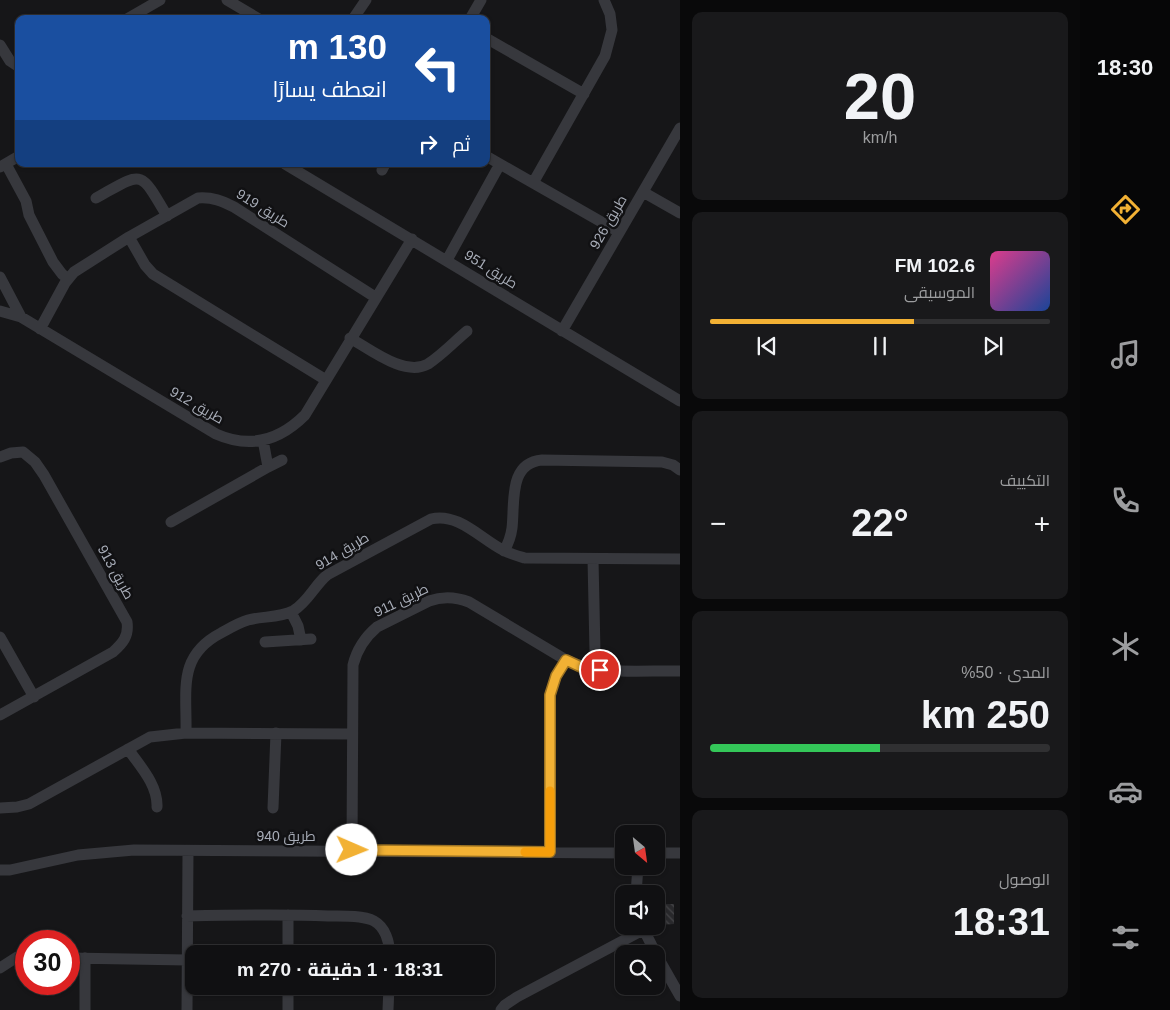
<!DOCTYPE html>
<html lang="ar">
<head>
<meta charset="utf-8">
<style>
  :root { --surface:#101012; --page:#19191b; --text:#f1f3f6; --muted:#9c9d9f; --line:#303032; --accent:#f2b134 }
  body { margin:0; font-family:Helvetica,Cairo,sans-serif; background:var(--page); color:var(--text); direction:rtl; height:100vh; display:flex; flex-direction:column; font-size:19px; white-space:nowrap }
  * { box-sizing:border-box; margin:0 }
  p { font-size:16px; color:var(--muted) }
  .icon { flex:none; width:28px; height:28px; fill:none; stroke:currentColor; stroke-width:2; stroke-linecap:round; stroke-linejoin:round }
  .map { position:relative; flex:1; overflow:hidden; direction:ltr }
  .panel { display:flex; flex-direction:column; gap:12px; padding:12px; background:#09090a; width:400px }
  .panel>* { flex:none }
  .guide { position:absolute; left:15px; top:15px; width:475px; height:152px; border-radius:10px; box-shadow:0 1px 4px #0004,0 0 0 1px var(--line); direction:rtl; background:#1a4fa0; color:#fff; overflow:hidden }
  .needle { width:32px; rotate:151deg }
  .fabs { position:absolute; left:615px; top:825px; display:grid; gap:10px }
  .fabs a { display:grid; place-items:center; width:50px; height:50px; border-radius:10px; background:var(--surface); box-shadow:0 1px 4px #0004,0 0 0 1px var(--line); font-size:25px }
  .speed { position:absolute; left:15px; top:930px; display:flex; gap:10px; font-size:25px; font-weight:700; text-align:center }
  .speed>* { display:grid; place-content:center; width:65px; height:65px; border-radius:50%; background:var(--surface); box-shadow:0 1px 4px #0004,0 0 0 1px var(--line); line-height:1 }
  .speed .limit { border:8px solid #d22; background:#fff; color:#111 }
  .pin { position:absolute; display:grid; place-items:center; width:42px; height:42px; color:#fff; margin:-21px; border:2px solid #fff; border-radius:50%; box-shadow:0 1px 5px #0007 }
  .me { position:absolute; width:55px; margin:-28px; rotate:91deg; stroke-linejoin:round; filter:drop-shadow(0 0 4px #0008) }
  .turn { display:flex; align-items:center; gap:18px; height:105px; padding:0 20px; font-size:22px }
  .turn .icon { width:65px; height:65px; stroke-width:2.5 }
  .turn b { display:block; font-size:35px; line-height:42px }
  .then { display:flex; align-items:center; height:48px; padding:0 20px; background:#0003; gap:10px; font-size:19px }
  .big { font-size:38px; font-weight:700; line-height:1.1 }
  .panel .widget { flex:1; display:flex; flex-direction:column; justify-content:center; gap:8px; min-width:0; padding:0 18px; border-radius:10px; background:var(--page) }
  .panel .dial { align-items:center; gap:0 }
  .dial b { font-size:65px; line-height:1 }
  .song { display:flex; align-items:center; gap:15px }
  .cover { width:60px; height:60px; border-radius:8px; background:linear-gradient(135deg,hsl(330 70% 55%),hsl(220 70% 35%)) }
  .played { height:5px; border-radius:2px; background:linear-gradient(90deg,var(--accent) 60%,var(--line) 60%) }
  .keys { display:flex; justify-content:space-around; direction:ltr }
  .heat { display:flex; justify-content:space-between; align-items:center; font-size:28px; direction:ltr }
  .charge { height:8px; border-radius:4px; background:linear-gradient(90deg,#34c759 50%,var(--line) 0) }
  .trip { position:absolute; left:185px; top:945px; width:310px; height:50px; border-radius:10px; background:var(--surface); box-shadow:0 1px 4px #0004,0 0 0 1px var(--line); font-weight:700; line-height:50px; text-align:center; direction:rtl }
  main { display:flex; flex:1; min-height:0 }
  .dock { display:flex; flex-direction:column; width:90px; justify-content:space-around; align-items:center; background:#060607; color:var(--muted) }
  .dock .icon { width:35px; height:35px }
  .dock .current { color:var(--accent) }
  .dock b { font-size:22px; color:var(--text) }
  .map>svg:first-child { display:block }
  .building { fill:url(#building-back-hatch) }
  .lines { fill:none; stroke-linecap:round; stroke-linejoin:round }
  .minor { stroke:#37383d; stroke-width:11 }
  .route-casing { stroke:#9d7322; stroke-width:12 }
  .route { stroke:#f2b134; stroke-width:9 }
  .slow { stroke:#f59e0b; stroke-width:9 }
  .labels { text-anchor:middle; stroke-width:5; stroke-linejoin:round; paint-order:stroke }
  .street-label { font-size:14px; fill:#a8adb8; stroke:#111113 }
</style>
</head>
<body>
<main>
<nav class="dock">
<b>18:30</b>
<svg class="icon current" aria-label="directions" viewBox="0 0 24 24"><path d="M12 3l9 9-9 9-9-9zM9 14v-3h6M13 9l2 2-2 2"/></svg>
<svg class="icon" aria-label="music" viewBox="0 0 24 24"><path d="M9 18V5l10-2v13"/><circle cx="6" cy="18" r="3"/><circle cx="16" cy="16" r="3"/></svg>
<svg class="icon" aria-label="phone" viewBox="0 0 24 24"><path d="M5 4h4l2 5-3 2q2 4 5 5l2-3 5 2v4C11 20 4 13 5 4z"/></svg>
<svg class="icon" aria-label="climate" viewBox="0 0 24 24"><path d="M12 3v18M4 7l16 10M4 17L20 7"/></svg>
<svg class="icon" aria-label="car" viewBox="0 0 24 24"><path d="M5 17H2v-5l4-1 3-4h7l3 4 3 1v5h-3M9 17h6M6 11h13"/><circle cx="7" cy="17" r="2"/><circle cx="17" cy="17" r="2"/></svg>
<svg class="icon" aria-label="filters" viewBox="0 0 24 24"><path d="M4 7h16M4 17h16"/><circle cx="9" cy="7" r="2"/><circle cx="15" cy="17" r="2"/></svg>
</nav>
<section class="panel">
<div class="widget dial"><b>20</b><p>km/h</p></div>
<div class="widget">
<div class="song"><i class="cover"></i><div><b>102.6 FM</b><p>الموسيقى</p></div></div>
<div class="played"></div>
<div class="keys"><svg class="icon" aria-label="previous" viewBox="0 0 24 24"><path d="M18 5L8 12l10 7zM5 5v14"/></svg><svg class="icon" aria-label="pause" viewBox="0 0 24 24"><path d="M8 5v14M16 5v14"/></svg><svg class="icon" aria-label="next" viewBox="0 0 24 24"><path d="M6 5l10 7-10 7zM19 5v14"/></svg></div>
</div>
<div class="widget"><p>التكييف</p>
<div class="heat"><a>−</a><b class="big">22°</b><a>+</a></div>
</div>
<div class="widget"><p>المدى · 50%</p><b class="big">250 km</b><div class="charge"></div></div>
<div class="widget"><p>الوصول</p><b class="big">18:31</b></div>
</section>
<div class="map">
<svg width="680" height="1010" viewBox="0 0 680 1010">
  <defs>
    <pattern id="building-back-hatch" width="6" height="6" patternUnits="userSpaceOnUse" patternTransform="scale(1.25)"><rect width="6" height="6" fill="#29292c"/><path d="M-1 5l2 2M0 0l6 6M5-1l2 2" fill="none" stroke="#454548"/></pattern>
  </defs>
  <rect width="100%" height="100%" fill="#161618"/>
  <path class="building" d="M 659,904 L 674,904 L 674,924 L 659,925 Z"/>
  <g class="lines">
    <path class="minor" d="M 227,0 L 259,19
      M 127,19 L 160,0
      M 353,19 L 366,0
      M 470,19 L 481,0
      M 486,38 L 584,94
      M 0,45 L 10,61 L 19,67
      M 486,156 L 619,232
      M 6,164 L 26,201 L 29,215 L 53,262 L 62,274 L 68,279
      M 285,164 L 680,401
      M 0,167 L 19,156
      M 382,170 L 385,164
      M 533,183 L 605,56 L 612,30 L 610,14 L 604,0
      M 643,192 L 680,213
      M 96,198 C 143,172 139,168 167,216
      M 129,237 L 145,265 L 153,274 L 326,380
      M 447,260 L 500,164
      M 0,277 L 21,317
      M 0,311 L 21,317 L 216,434 C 250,449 279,441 305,415 L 412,239
      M 40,329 L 65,283 L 74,272 L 129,237 L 198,198 C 213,197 222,201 234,207 L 375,297
      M 562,331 L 680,128
      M 350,338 C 371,350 405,377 428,364 C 442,355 455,341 467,331
      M 0,457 L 11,453 L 23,452 L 35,462 L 44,475 L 127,622 C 129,636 123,643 113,652 L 0,715
      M 268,467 L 282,460
      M 171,522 L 268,467 L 263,440
      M 504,551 C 508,544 511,536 512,528 C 515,503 508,463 542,460 L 662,462 L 673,465 L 680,470
      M 593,559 L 595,652
      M 291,612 L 298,626 L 301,640
      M 0,637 L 34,697
      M 265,642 L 311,639
      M 186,733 C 187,690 177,656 221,633 C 230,628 238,623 248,620 C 263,616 279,618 293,611 C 308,602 314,586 327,575 L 431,519 C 458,512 481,539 503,550 C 510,554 518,556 525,558 L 680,559
      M 128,749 C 140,766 158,785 157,807
      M 0,808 L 17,807 L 29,804 L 150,737 L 186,733 L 352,734
      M 273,808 L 276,733
      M 352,850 L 353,665 C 357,649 364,638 377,627 L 429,601 C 443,596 456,597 469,602 L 566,660 C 597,676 645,670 680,671
      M 550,852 L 550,695 L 556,676 L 566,660
      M 656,853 L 680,853
      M 0,870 L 10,870 L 78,855 L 134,850 L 624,853
      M 636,894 L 638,866
      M 187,916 C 234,915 281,914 328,916 C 341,916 363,915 374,921 C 385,927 390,942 389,954
      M 642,926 L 656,954
      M 288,954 L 288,915
      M 656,954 L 680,996
      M 69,958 L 187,960
      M 0,968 L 17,957 L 26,957
      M 85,1010 L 85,958
      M 187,1010 L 188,851
      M 288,1010 L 288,986
      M 388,1010 L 389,986
      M 501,1010 L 505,1005 L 517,997 L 643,930"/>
  </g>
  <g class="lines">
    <g class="route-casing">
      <path id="route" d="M 352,850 L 550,852 L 550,695 L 556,676 L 566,660 L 581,667 L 600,670"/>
    </g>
    <use href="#route" class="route"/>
    <path class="slow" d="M 525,852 L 550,852 L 550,791"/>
  </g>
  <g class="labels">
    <g class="street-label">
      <text transform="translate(263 208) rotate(32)" y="5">طريق 919</text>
      <text transform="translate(608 222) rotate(-60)" y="5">طريق 926</text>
      <text transform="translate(491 269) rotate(32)" y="5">طريق 951</text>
      <text transform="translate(197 405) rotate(30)" y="5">طريق 912</text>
      <text transform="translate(342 551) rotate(-31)" y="5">طريق 914</text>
      <text transform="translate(116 572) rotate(61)" y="5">طريق 913</text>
      <text transform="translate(401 600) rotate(-26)" y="5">طريق 911</text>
      <text x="286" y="841">طريق 940</text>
    </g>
  </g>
</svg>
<div class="fabs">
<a><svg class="needle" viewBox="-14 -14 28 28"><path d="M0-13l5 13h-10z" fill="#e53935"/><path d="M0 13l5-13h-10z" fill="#9c9d9f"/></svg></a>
<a><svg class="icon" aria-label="sound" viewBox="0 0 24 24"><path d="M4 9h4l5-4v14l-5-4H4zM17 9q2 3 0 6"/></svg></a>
<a><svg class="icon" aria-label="search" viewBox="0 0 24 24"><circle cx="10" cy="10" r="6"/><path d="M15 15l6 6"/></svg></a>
</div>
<div class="speed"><div class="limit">30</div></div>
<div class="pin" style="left:600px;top:670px;background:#d93025"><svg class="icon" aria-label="arrive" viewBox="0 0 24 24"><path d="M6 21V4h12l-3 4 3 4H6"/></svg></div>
<svg class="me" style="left:352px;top:850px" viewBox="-20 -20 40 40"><circle r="19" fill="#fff"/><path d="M0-13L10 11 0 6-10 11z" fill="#f2b134"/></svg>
<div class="trip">18:31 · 1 دقيقة · 270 m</div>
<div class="guide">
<div class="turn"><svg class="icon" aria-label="left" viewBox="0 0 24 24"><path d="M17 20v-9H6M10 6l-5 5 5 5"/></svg><div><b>130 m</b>انعطف يسارًا</div></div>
<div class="then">ثم<svg class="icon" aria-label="right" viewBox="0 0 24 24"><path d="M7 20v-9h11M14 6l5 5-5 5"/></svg></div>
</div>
</div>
</main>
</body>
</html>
